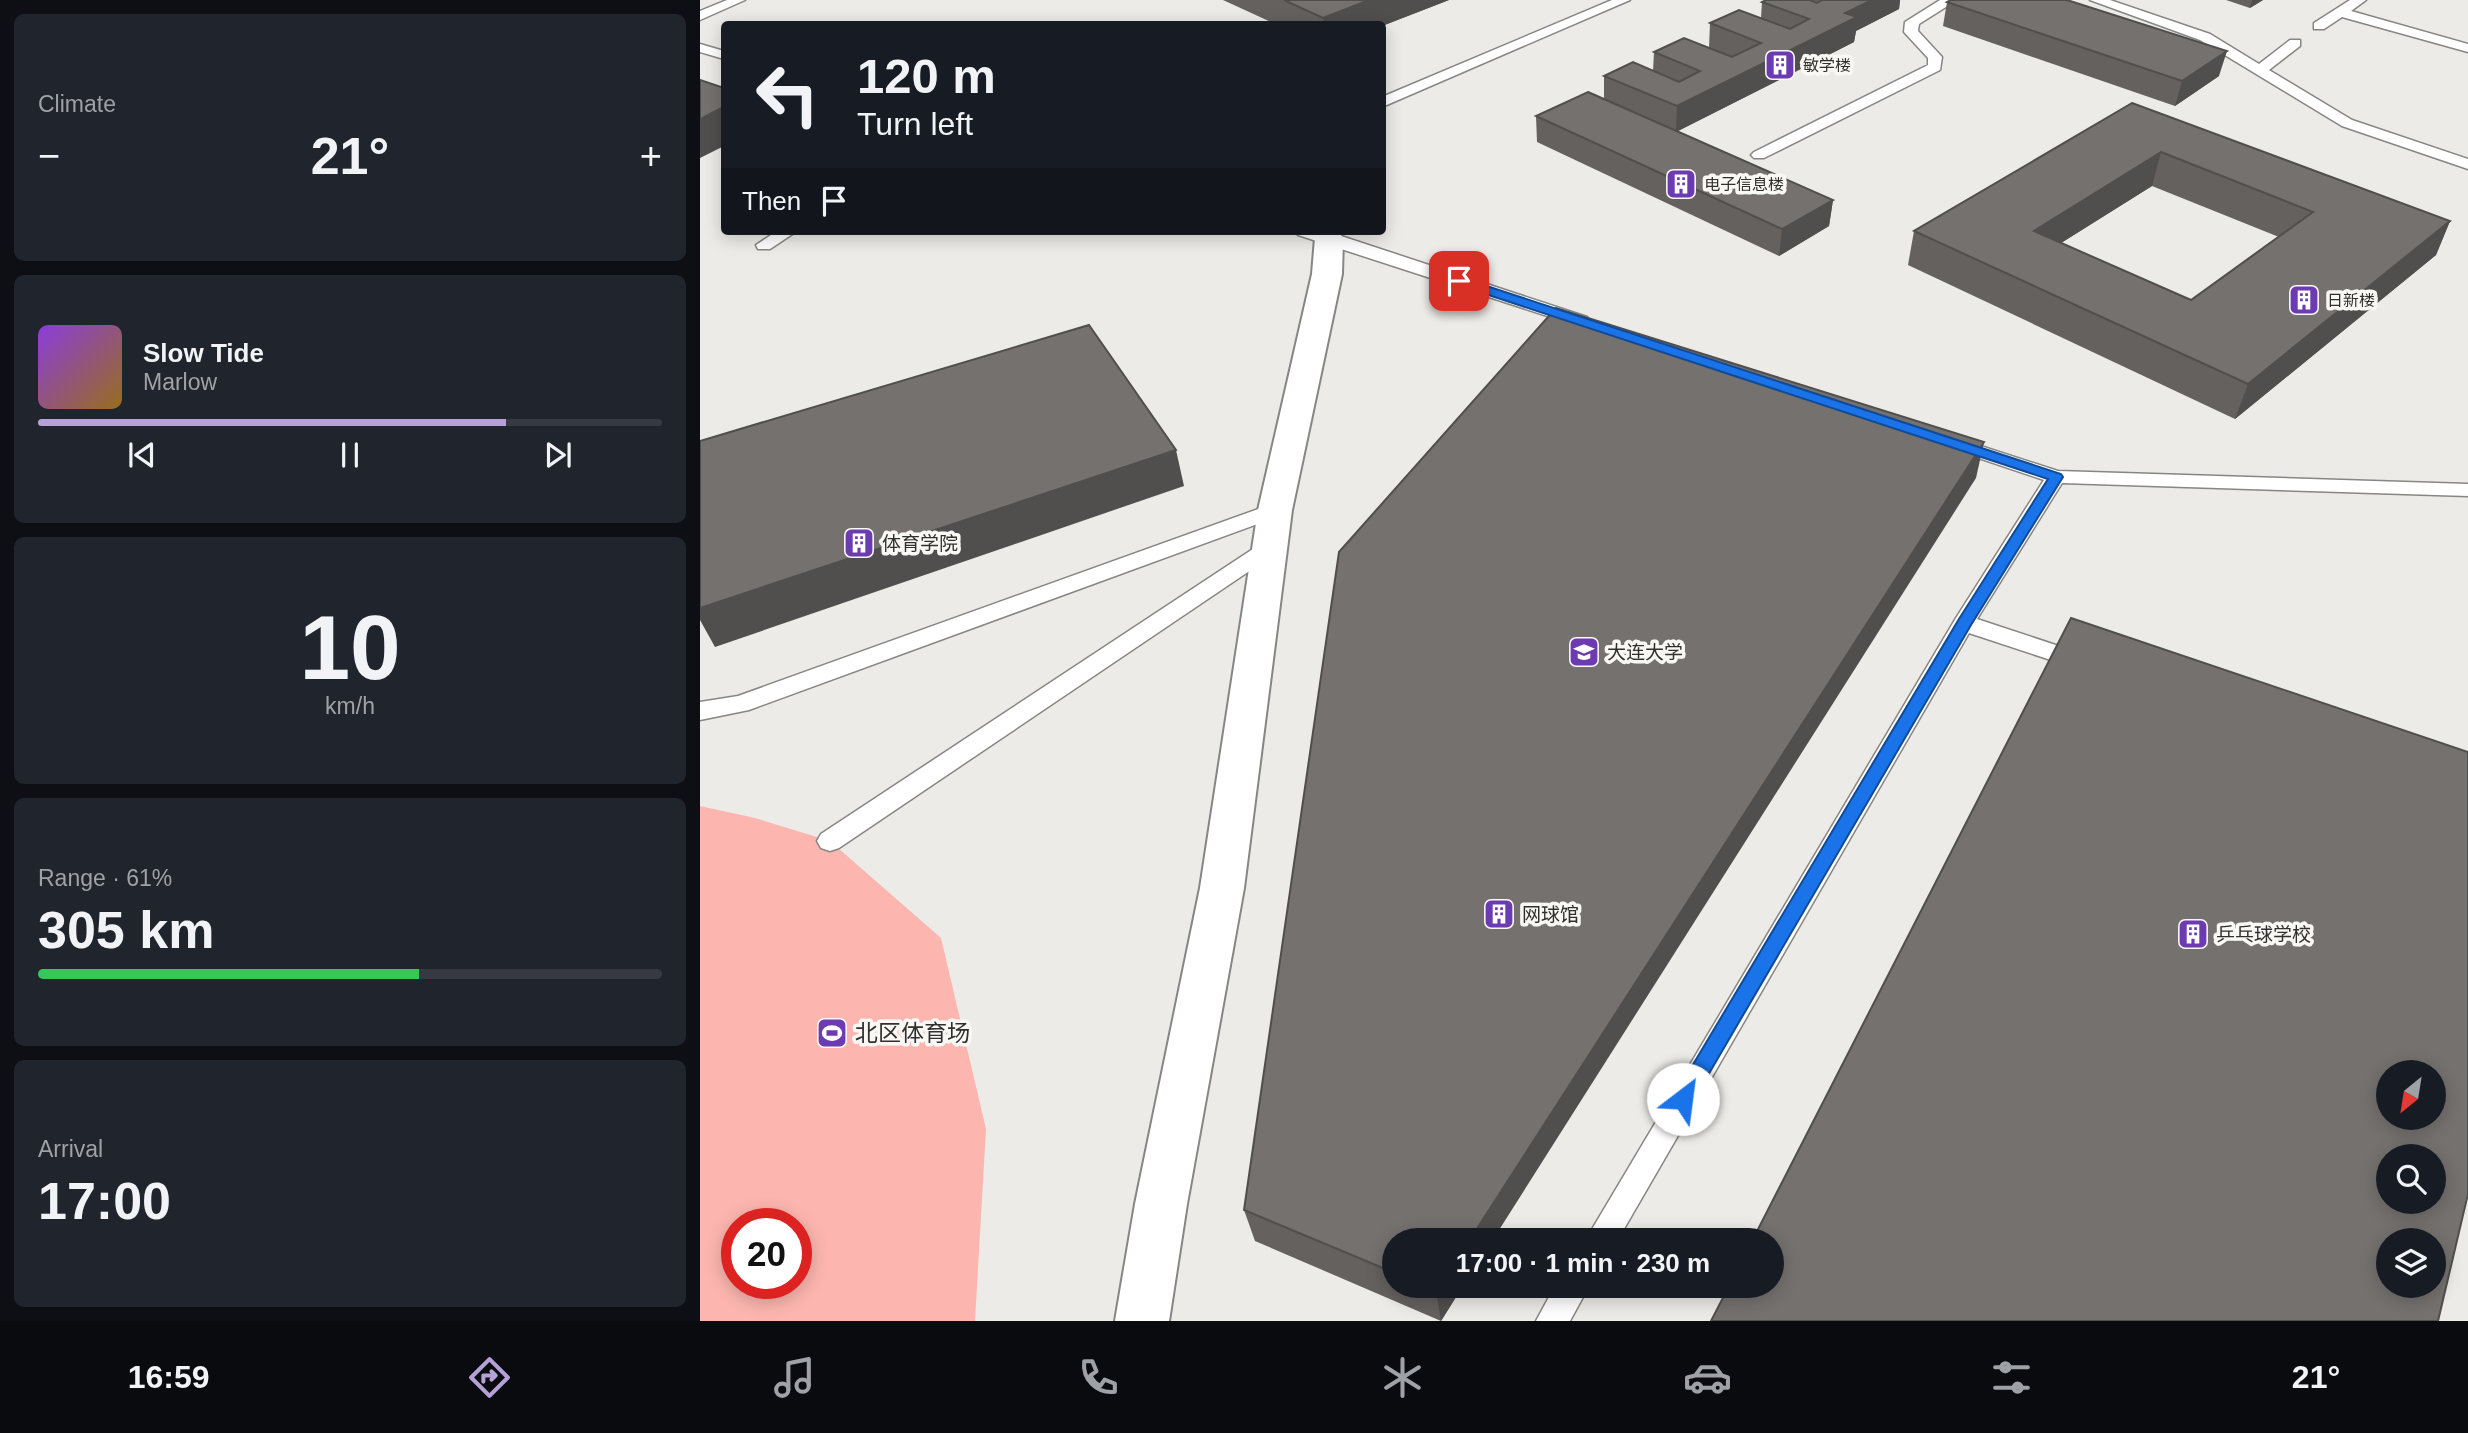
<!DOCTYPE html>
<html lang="en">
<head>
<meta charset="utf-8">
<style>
  :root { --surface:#171b24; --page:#20242c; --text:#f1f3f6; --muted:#9ea1a6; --line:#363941; --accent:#b5a0d7 }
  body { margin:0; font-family:Helvetica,"Noto Sans SC",sans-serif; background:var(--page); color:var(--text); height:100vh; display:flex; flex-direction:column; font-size:26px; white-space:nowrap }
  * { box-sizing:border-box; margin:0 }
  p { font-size:23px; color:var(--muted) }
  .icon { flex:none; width:38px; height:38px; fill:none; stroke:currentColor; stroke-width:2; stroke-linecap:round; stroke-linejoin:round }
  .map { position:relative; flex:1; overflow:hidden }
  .drawer { display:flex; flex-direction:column; gap:14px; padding:14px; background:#0d0f14; width:700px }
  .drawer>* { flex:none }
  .guide { position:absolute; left:21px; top:21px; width:665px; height:214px; border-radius:7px; box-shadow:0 4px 18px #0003; background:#171b24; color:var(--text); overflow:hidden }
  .needle { width:46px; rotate:210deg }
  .tools { position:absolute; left:1676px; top:1060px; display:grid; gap:14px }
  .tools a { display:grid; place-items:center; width:70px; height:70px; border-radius:50%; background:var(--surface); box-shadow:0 4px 18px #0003; font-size:35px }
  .speed { position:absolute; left:21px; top:1208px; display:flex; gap:14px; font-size:35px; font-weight:700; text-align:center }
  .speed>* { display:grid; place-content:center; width:91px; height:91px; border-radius:50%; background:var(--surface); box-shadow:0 4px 18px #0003; line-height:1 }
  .speed .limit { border:10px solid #d22; background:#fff; color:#111 }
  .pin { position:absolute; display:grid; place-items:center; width:60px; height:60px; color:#fff; margin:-30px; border-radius:14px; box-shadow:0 4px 10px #0006 }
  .me { position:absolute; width:77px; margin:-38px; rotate:30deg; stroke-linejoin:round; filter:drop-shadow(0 0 5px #0008) }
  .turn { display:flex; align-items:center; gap:24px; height:147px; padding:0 21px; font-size:32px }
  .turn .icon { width:91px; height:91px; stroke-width:2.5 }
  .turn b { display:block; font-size:49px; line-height:60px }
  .then { display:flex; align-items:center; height:66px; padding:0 21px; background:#0003; gap:14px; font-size:26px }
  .big { font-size:52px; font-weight:800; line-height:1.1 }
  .drawer .widget { flex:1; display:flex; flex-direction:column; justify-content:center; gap:10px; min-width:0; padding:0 24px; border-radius:10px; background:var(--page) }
  .drawer .dial { align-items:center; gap:0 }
  .dial b { font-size:91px; line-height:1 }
  .song { display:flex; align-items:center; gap:21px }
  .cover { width:84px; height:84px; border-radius:10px; background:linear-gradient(135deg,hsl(270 70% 55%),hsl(40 70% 35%)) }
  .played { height:7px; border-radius:4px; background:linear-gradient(90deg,var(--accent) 75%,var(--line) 75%) }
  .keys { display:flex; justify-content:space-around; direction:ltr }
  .heat { display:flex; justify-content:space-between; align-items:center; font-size:38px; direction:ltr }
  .charge { height:10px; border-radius:5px; background:linear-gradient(90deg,#34c759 61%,var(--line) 0) }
  .trip { position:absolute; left:682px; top:1228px; width:402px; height:70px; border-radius:35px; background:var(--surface); box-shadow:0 4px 18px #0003; font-weight:800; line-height:70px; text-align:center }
  .menu { display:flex; height:112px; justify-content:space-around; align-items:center; background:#090b0e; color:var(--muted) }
  .menu .icon { width:49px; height:49px }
  .menu .current { color:var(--accent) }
  .menu b { font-size:32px; color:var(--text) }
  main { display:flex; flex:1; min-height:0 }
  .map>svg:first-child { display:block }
  .green { fill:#fcb6af; fill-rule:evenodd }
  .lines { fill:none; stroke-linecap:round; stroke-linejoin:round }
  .service-casing { stroke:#888683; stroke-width:3 }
  .minor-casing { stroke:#888683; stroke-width:4 }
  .service { fill:#fff; fill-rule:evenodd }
  .minor { fill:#fff; fill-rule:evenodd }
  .wall { fill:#64615f; fill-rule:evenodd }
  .shaded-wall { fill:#514f4e }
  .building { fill:#74716f; stroke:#514f4e; stroke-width:2; fill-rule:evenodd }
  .route { fill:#1a73e8; stroke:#114b97; stroke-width:2 }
  .labels { text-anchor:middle; stroke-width:7; stroke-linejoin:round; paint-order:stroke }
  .far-poi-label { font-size:16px; fill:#30302f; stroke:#faf8f5; text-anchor:start }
  .poi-label { font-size:19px; fill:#30302f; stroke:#faf8f5; text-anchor:start }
  .near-poi-label { font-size:23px; fill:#30302f; stroke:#faf8f5; text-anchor:start }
</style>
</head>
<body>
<main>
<section class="drawer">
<div class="widget"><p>Climate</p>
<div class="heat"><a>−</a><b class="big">21°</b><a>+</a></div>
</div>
<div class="widget">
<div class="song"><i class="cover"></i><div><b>Slow Tide</b><p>Marlow</p></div></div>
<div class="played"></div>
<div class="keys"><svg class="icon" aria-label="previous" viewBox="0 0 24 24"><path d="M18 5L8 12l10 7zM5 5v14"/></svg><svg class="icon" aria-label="pause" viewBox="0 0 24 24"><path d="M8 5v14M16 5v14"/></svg><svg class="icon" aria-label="next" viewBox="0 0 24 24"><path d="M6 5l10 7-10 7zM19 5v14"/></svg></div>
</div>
<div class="widget dial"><b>10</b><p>km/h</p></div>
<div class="widget"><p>Range · 61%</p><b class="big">305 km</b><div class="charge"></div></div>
<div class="widget"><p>Arrival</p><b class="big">17:00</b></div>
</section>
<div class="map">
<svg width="1768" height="1321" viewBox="0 0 1768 1321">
  <rect width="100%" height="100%" fill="#ecebe7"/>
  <path class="green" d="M 0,806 L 55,818 L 130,841 L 241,938 L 286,1129 L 275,1321 L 0,1321 ZM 37,1223 L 96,1223 L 96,1283 L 37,1283 Z"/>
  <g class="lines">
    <g class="service-casing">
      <path id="service" d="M 27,0 L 45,0 L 0,20 L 0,11 Z
        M 912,0 L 930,0 L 682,107 L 682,97 Z
        M 1240,0 L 1257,0 L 1219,24 L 1218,31 L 1242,57 L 1240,70 L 1064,158 L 1054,158 L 1051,155 L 1054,152 L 1228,65 L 1228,58 L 1204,32 L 1205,22 Z
        M 1390,0 L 1410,0 L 1510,34 L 1559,64 L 1590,40 L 1600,40 L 1600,46 L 1569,70 L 1652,120 L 1768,159 L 1768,169 L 1642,126 L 1500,40 Z
        M 1650,0 L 1666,0 L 1651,11 L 1768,44 L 1768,52 L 1642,17 L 1624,29 L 1614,29 L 1614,23 Z
        M 0,44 L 24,51 L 24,59 L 0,52 Z
        M 77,231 L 97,231 L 70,249 L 58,249 L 56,245 Z
        M 596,231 L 639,231 L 638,235 L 887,317 L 890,321 L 887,325 L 875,325 L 598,235 Z
        M 1253,437 L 1358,471 L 1768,484 L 1768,496 L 1362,483 L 1277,619 L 1389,656 L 1392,662 L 1389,668 L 1381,670 L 1269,633 L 917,1241 L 885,1241 L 1256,618 L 1344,480 L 1246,447 L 1243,443 L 1246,439 Z
        M 575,503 L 582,505 L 585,510 L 582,515 L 49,710 L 0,720 L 0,702 L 38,696 Z
        M 569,541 L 576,543 L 580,548 L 576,553 L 139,848 L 130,851 L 121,848 L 117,841 L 121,834 L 562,543 Z
        M 855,1286 L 889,1286 L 870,1321 L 836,1321 Z"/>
    </g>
    <g class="minor-casing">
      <path id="minor" d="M 623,231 L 639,232 L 643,238 L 642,274 L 592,510 L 544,888 L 487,1204 L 469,1321 L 415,1321 L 435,1204 L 500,888 L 558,510 L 612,274 L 615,238 Z"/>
    </g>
    <use href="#service" class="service"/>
    <use href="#minor" class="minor"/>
  </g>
  <path class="wall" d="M 523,0 L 749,0 L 682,26 L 682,24 L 575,24 Z
    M 1066,0 L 1200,0 L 1199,9 L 1156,31 L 1154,42 L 978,131 L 1133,200 L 1129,226 L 1079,256 L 837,142 L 836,116 L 904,99 L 904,76 L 953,71 L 954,52 L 1009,48 L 1010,23 L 1061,18 L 1062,2 Z
    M 1526,0 L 1563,0 L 1550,8 Z
    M 1247,2 L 1519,76 L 1475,106 L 1243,26 Z
    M 1432,103 L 1750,221 L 1736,255 L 1535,419 L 1208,265 L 1214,231 ZM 1452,186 L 1579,237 L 1491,300 L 1361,243 Z
    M 1276,478 L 695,1241 L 695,1286 L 763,1286 L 741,1321 L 555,1241 L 544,1210 Z"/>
  <path class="shaded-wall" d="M 669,0 L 749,0 L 682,26 L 682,24 L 624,24 L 623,18 Z
    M 1172,0 L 1200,0 L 1199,9 L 1156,31 L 1154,42 L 976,132 L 977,106 L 1145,13 Z
    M 1552,0 L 1563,0 L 1550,8 Z
    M 1527,51 L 1519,76 L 1475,106 L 1482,81 Z
    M 24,107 L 24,146 L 0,158 L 0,119 Z
    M 1461,152 L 1452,186 L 1326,265 L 1334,231 Z
    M 1133,200 L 1129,226 L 1079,256 L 1082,229 Z
    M 1750,221 L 1736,255 L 1535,419 L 1548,384 Z
    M 1284,442 L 1276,478 L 792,1241 L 769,1241 Z
    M 476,450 L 484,486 L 15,647 L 0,620 L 0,608 Z
    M 739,1286 L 763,1286 L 741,1321 L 736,1291 Z"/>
  <path class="building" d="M 584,0 L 669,0 L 623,18 Z
    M 1066,0 L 1110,0 L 1117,3 L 1122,0 L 1172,0 L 1145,13 L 1157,17 L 977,106 L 904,76 L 933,62 L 979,82 L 1000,71 L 954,52 L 984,38 L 1032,57 L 1061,43 L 1010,23 L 1039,10 L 1090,29 L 1109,19 L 1062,2 Z
    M 1251,0 L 1367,0 L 1527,51 L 1482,81 L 1247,2 Z
    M 0,80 L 24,88 L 24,107 L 0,119 Z
    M 888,92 L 1133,200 L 1082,229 L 836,116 Z
    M 1432,103 L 1750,221 L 1548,384 L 1214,231 ZM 1461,152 L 1613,212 L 1491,300 L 1334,231 Z
    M 856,308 L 1284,442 L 769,1241 L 695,1241 L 695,1273 L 544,1210 L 639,552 Z
    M 389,325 L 476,450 L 0,608 L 0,441 Z
    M 1371,618 L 1768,752 L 1768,1194 L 1738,1321 L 1011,1321 L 1029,1286 L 1073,1286 L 1073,1241 L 1052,1241 ZM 1689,1073 L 1734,1073 L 1734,1118 L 1689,1118 ZM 1689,1157 L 1734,1157 L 1734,1202 L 1689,1202 ZM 1689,1241 L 1734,1241 L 1734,1286 L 1689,1286 Z
    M 725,1286 L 739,1286 L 736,1291 Z"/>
  <path class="route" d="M 759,277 L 1361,474 L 1363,477 L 1271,625 L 990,1106 L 983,1109 L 976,1106 L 973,1099 L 976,1093 L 1259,619 L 1348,479 L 755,284 L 753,281 Z"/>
  <defs>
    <g id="building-square" transform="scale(1.575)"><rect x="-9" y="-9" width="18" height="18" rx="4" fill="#6c3bb2" stroke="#faf8f5"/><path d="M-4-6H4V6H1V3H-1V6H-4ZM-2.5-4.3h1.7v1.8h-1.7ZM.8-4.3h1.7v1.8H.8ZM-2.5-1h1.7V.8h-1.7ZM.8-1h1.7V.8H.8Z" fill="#fff"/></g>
    <g id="university-square" transform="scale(1.575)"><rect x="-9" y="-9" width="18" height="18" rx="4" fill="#6c3bb2" stroke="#faf8f5"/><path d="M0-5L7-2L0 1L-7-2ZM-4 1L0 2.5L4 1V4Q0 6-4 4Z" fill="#fff"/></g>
    <g id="stadium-square" transform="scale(1.575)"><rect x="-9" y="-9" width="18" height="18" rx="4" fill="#6c3bb2" stroke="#faf8f5"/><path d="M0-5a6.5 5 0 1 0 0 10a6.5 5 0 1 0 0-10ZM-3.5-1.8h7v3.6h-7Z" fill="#fff"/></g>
  </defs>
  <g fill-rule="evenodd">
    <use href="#building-square" x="1080" y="65"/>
    <use href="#building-square" x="981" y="184"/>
    <use href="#building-square" x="1604" y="300"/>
    <use href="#building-square" x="159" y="543"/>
    <use href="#university-square" x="884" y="652"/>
    <use href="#building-square" x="799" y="914"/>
    <use href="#building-square" x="1493" y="934"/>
    <use href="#stadium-square" x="132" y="1033"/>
  </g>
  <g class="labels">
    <g class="far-poi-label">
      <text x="1103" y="71">敏学楼</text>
      <text x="1004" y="190">电子信息楼</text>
      <text x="1627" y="306">日新楼</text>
    </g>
    <g class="poi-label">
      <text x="182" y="550">体育学院</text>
      <text x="907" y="659">大连大学</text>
      <text x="822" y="921">网球馆</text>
      <text x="1516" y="941">乒乓球学校</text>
    </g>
    <g class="near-poi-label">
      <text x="155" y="1041">北区体育场</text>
    </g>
  </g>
</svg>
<div class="tools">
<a><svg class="needle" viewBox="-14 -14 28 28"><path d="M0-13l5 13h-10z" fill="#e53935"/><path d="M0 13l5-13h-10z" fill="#9ea1a6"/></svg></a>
<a><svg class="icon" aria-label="search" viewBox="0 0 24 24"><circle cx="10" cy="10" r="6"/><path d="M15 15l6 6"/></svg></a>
<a><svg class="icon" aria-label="layers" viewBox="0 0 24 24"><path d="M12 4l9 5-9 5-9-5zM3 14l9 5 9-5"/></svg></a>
</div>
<div class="speed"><div class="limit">20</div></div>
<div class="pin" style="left:759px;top:281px;background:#d93025"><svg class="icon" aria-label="arrive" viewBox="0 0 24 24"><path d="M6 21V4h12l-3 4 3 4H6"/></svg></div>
<svg class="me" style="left:983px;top:1099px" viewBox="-20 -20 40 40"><circle r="19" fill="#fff"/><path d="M0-13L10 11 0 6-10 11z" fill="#1a73e8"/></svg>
<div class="trip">17:00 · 1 min · 230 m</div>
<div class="guide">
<div class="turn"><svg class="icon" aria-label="left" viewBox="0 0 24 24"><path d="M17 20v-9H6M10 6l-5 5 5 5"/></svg><div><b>120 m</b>Turn left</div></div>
<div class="then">Then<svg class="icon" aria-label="arrive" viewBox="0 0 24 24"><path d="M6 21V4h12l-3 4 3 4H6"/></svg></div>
</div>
</div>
</main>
<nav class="menu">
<b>16:59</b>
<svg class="icon current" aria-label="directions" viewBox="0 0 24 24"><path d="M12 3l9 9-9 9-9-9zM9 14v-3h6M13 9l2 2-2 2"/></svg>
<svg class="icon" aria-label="music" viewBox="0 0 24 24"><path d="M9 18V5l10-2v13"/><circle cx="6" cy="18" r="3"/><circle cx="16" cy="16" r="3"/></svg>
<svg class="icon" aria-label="phone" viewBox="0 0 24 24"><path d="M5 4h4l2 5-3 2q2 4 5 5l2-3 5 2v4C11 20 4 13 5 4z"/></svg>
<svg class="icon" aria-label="climate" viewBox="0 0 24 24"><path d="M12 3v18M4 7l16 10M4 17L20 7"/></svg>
<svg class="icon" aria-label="car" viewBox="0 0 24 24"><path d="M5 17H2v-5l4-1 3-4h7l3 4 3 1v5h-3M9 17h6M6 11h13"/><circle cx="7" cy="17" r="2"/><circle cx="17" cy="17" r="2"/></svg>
<svg class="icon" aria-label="filters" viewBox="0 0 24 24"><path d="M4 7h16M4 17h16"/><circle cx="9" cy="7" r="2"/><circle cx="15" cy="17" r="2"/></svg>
<b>21°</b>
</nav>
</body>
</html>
